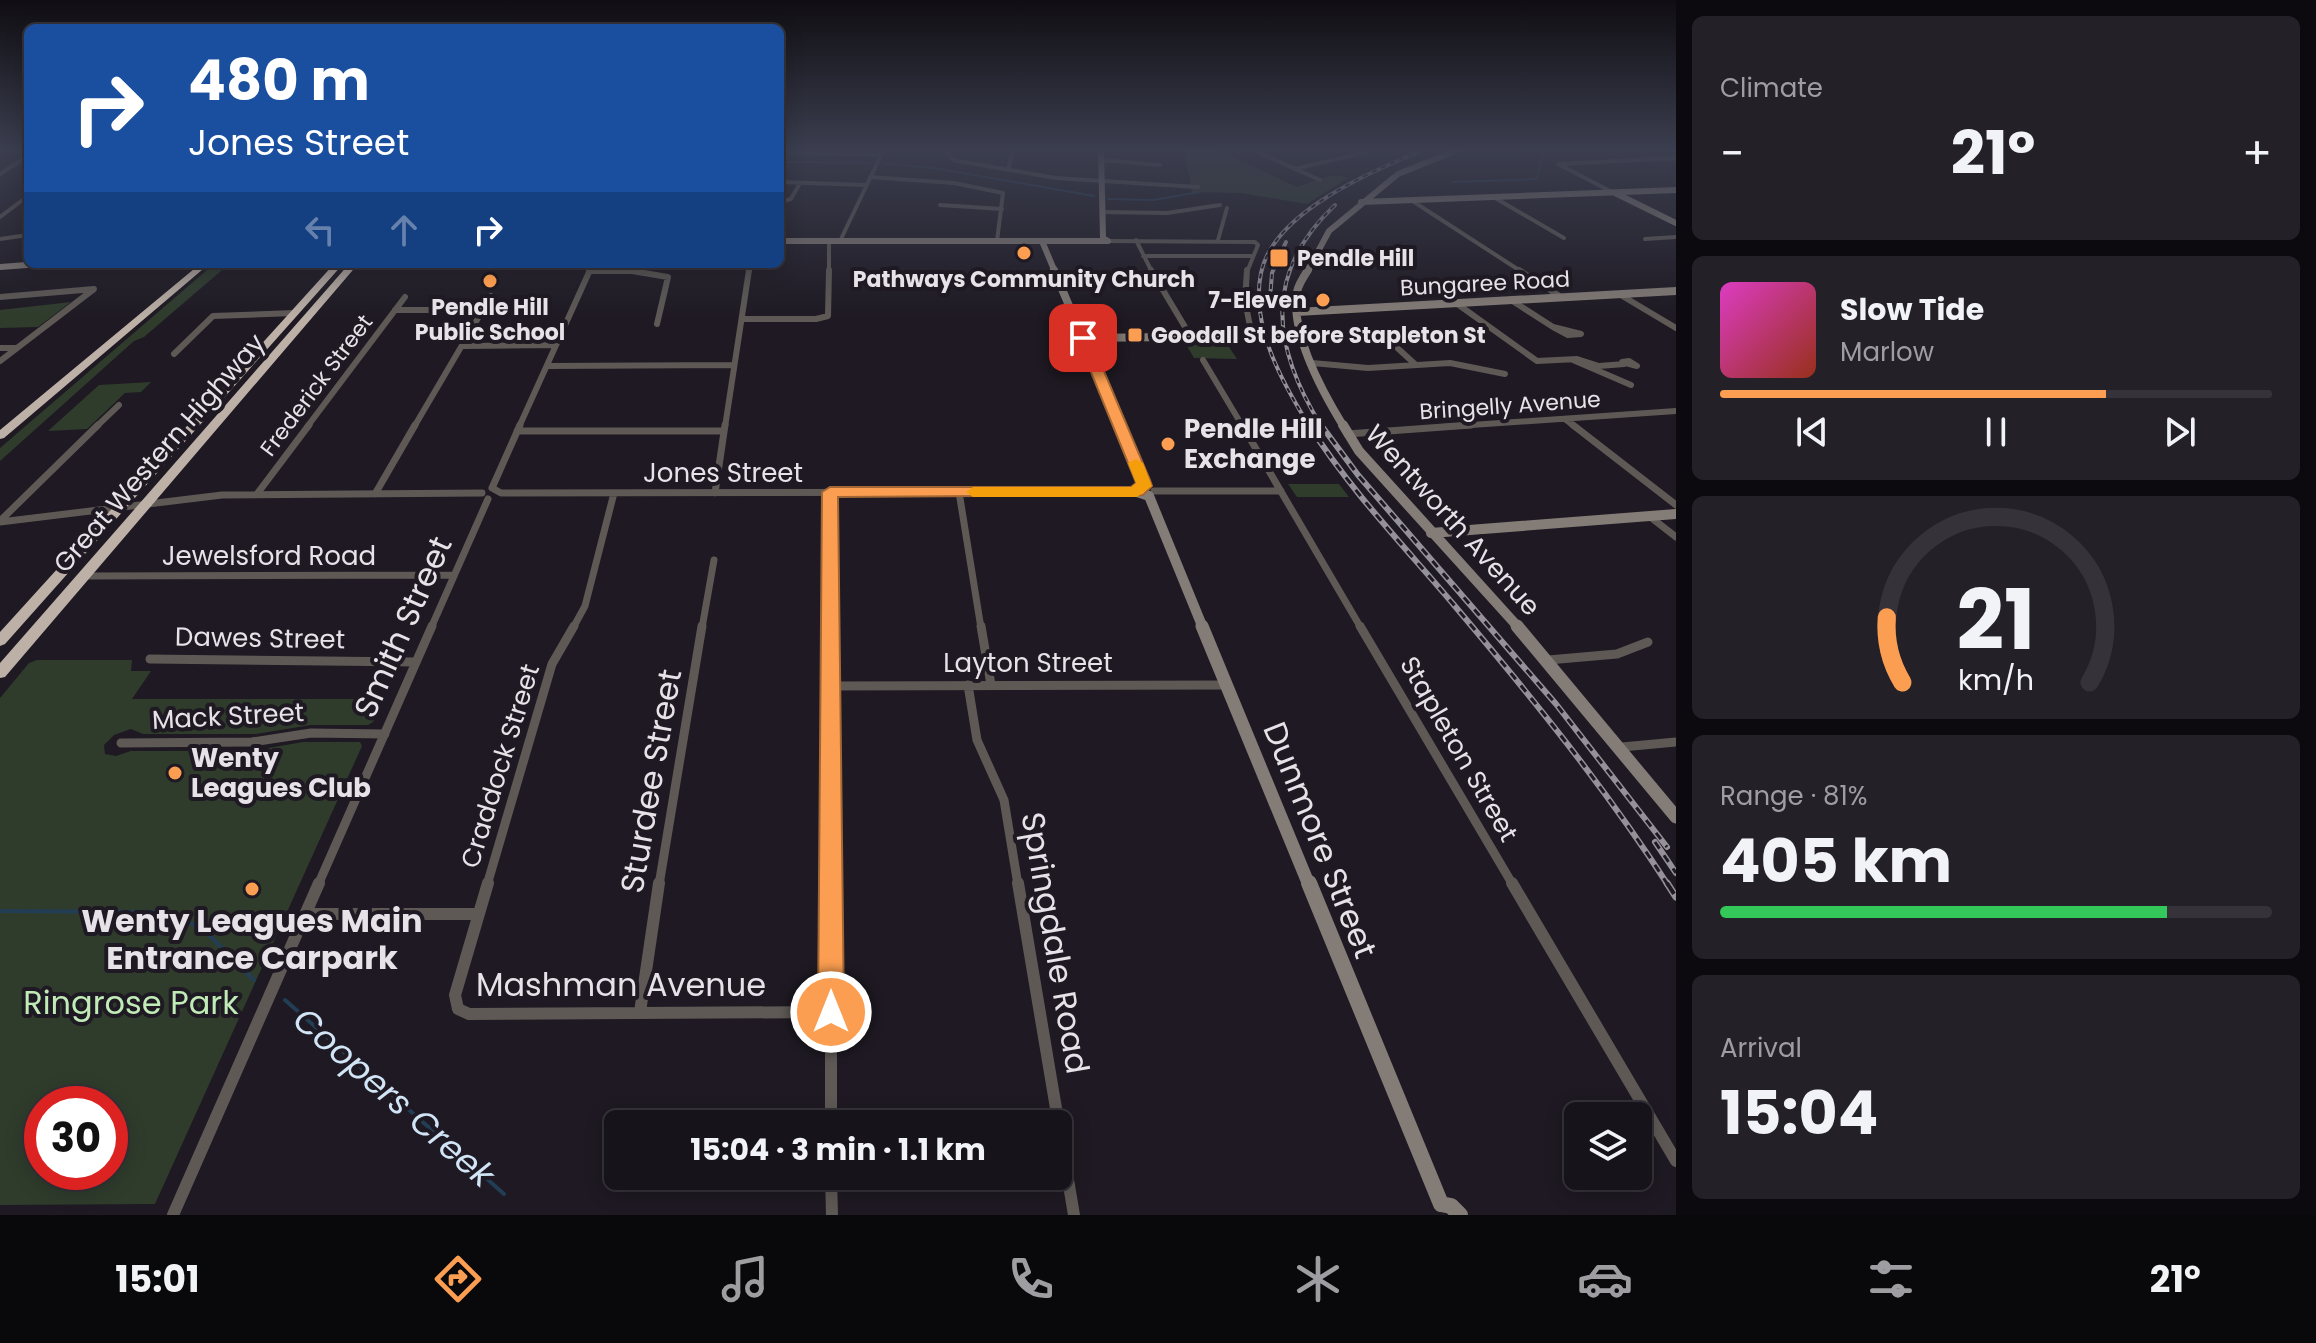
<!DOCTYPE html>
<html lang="en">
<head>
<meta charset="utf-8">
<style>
  :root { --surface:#16131a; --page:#232027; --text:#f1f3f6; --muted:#9e9ea2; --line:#353239; --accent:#fb9e51 }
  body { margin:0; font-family:Poppins,sans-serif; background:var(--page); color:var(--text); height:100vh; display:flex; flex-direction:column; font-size:30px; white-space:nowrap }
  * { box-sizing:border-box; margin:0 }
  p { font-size:26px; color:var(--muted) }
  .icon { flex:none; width:44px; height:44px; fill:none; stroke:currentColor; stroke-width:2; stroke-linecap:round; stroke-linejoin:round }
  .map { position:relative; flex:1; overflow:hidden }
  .panel { display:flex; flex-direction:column; gap:16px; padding:16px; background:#0c0a0e; width:640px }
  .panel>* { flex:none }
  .banner { position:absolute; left:24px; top:24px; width:760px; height:244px; border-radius:12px; box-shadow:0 4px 20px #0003,0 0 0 2px var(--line); background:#1a4fa0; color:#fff; overflow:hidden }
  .buttons { position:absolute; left:1564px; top:1102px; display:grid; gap:16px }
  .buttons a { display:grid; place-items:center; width:88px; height:88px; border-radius:12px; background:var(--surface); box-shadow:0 4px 20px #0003,0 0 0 2px var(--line); font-size:40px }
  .speed { position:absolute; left:24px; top:1086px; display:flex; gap:16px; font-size:40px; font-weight:700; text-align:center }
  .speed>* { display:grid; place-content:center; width:104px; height:104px; border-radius:50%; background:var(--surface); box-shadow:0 4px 20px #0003,0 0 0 2px var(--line); line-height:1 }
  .speed .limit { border:12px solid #d22; background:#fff; color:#111 }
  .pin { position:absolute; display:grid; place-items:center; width:68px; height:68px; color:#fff; margin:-34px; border-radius:16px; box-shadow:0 4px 12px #0006 }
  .me { position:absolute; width:88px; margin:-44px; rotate:0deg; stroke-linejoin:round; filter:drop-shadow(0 0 6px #0008) }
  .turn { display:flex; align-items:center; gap:28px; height:168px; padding:0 32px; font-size:36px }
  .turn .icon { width:104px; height:104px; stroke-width:2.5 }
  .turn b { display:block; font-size:56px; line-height:68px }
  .lanes { display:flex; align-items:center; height:76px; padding:0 32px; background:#0003; justify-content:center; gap:40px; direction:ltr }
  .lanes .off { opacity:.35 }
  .big { font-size:60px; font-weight:700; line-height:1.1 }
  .panel .widget { flex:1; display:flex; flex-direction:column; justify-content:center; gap:12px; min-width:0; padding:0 28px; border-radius:12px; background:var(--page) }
  .panel .dial { align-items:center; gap:0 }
  .dial svg { height:208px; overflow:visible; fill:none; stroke:var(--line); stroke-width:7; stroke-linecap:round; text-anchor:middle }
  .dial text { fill:var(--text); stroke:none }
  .song { display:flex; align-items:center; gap:24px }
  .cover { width:96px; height:96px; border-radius:12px; background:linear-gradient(135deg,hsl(310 70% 55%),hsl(10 70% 35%)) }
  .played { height:8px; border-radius:4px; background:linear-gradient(90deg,var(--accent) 70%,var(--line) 70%) }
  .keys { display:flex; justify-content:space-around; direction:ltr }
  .heat { display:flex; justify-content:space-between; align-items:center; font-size:44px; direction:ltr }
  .charge { height:12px; border-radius:6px; background:linear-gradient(90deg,#34c759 81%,var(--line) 0) }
  .trip { position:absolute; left:604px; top:1110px; width:468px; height:80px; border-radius:12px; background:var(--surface); box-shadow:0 4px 20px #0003,0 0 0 2px var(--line); font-weight:700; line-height:80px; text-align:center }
  .dock { display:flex; height:128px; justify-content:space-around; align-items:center; background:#09080a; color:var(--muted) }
  .dock .icon { width:56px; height:56px }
  .dock .selected { color:var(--accent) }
  .dock b { font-size:36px; color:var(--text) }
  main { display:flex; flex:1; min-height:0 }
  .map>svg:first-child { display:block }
  .green { fill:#2f3c2c; fill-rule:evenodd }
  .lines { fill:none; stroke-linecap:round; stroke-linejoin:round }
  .stream-far1 { stroke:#223d54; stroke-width:2 }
  .stream { stroke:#223d54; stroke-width:4 }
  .street-far4 { stroke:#5e5955; stroke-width:4 }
  .street-far3 { stroke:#5e5955; stroke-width:6 }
  .street-far2 { stroke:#5e5955; stroke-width:7 }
  .street-far1 { stroke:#5e5955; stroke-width:9 }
  .street { stroke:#5e5955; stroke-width:12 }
  .secondary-far4 { stroke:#847c76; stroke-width:6 }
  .secondary-far3 { stroke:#847c76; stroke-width:8 }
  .secondary-far2 { stroke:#847c76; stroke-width:10 }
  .secondary-far1 { stroke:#847c76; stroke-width:13 }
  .secondary { stroke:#847c76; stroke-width:16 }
  .highway { fill:#bdb1a7; fill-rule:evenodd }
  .rail-far2-casing { stroke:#959198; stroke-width:4 }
  .rail-far1-casing { stroke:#959198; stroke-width:6 }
  .rail-casing { stroke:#959198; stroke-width:7 }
  .rail-far2 { stroke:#1e1922; stroke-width:2; stroke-dasharray:5; stroke-linecap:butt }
  .rail-far1 { stroke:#1e1922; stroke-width:3; stroke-dasharray:8; stroke-linecap:butt }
  .rail { stroke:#1e1922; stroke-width:4; stroke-dasharray:13; stroke-linecap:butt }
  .secondary-bridge { stroke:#847c76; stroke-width:8 }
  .route { fill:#fb9e51; stroke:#a36735; stroke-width:2 }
  .slow { fill:#f59e0b }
  .poi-dot { fill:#fb9e51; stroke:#1e1922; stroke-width:3 }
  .labels { text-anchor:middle; stroke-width:8; stroke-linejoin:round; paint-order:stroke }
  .far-poi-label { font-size:22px; font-weight:bold; fill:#e6e2e8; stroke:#1e1922; text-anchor:start }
  .far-street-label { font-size:22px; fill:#e6e2e8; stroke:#1e1922 }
  .poi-label { font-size:26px; font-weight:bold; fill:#e6e2e8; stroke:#1e1922; text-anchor:start }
  .street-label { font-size:26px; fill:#e6e2e8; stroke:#1e1922 }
  .near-street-label { font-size:32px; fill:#e6e2e8; stroke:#1e1922 }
  .near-poi-label { font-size:32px; font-weight:bold; fill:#e6e2e8; stroke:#1e1922 }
  .near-park-label { font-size:32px; fill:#c0eab6; stroke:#1e1922 }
  .near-water-label { font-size:34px; font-style:italic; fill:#d1e5f7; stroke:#1e1922 }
</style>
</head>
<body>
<main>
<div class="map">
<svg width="1676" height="1215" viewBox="0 0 1676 1215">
  <rect width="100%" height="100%" fill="#1e1922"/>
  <path class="green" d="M 1184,151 L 1220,151 L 1297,187 C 1313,182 1333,171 1348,178 L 1307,204 L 1241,193 L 1192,192 Z
    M 214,264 L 229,264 L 144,337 L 134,341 L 0,461 L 0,448 Z
    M 71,302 L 38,327 L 0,328 L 0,310 Z
    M 1184,341 L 1225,341 L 1237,359 L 1194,358 Z
    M 151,382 L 141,392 L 125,393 L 87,429 L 48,431 L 99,385 Z
    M 1288,484 L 1339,484 L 1349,497 L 1297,497 Z
    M 37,660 L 132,660 L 131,671 L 151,671 L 132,699 L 384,699 L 373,722 L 368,725 L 311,725 L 256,734 L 143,734 L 131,729 L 114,735 L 104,745 L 105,754 L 116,756 L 131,751 L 251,751 L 303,742 L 360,742 L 362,746 L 155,1204 L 0,1205 L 0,698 L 29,663 ZM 110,1104 L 110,1172 L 42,1172 L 42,1104 Z"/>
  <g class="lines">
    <path class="stream-far1" d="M 780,162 L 869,163
      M 884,163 L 940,169 L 1094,196
      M 1452,182 L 1537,179 L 1542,155 L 1547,149
      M 1108,199 L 1153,200 L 1200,192"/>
    <path class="stream" d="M 0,911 L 166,912 L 203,929 L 254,980
      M 285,1000 L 504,1194"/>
    <path class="street-far4" d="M 945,149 L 953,160 L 1056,178 L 1198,187
      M 1251,149 L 1320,180
      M 780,153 L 882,155
      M 1101,160 L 1160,165
      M 1294,169 L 1371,151
      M 1008,170 L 1013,149
      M 0,174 L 28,156
      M 870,177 L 954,183 L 1003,193 L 997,241
      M 780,182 L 866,185
      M 1614,193 L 1558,164 L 1676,158
      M 1495,198 L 1564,238
      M 780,202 L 791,199 L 800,183
      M 1414,202 L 1522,272
      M 940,205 L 1002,209
      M 1102,212 L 1167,213 L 1220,205
      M 0,217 L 28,196
      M 0,239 L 28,235
      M 841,239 L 884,149
      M 1645,239 L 1676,237
      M 1136,240 L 1152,272
      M 1218,240 L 1227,208
      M 1108,241 L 1255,242 L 1258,245 L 1247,272
      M 1143,256 L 1251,256
      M 589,271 L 636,272
      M 589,272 L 592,264
      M 749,272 L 750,264
      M 829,272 L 829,241"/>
    <path class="street-far3" d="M 1151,270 L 1191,337
      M 1247,270 L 1245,301 L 1252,336
      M 1519,270 L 1561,297
      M 589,271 L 632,271 L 668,277 L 657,324
      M 1619,294 L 1676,328
      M 0,297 L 94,289 L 0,361
      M 1511,300 L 1553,327
      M 1456,303 L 1537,361 L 1577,359 L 1599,366 L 1624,364
      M 395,310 L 483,310
      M 742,319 L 816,319 L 828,316 L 829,270
      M 1553,327 L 1581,334 L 1568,335 Z
      M 1393,344 L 1416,365
      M 463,346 L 556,345
      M 0,348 L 16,348
      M 174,354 L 213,316 L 294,313
      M 1203,360 L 1243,427
      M 1573,360 L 1631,385
      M 1629,361 L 1637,366 L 1622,362 Z
      M 1312,363 L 1368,368 L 1450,363 L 1505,374
      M 547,366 L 733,365
      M 1566,420 L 1575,427
      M 96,427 L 119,405
      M 307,427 L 405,297
      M 414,427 L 491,296
      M 519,427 L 590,270
      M 725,427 L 749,270
      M 1442,427 L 1676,411"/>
    <path class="street-far2" d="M 1242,425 L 1361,628
      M 1573,425 L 1676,505
      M 517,431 L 723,431
      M 1347,434 L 1471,425
      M 492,488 L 501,493 L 1137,492
      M 492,488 L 520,425
      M 1154,491 L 1281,491
      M 830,492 L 830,628
      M 959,492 L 981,628
      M 715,493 L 725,425
      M 257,494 L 309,425
      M 375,494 L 415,425
      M 1649,516 L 1676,537
      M 0,521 L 98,425
      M 0,522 L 222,495 L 482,493
      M 84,576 L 454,575
      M 431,628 L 488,499
      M 573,628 L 585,606 L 614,493
      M 702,628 L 714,560"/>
    <path class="street-far1" d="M 830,626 L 831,885
      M 981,626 L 991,685
      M 1360,626 L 1513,885
      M 150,659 L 416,662
      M 1548,660 L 1617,654 L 1648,642
      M 968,685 L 977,740 L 1004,800 L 1018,885
      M 830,686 L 1226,685
      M 121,743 L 252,742 L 311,733 L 385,734
      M 1622,747 L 1676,742
      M 318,885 L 432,626
      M 487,885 L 552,664 L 574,626
      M 659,885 L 702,626"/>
    <path class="street" d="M 488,883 L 455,995 L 458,1009 L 469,1014 L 831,1012
      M 831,883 L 831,1124
      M 1018,883 L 1074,1215
      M 1512,883 L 1676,1161
      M 306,914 L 479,914
      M 640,1012 L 659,883
      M 831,1176 L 832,1215
      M 173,1215 L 319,883"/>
    <path class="secondary-far4" d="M 1101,149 L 1103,238
      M 1186,149 L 1216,149
      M 1615,193 L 1676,223
      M 1361,202 L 1676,190
      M 780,241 L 1108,241 L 1103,238
      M 1042,241 L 1055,272
      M 0,267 L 40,264
      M 1307,272 L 1329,231 L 1398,174 L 1460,149"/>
    <path class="secondary-far3" d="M 1054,270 L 1120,427
      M 1308,270 C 1304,276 1298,285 1297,292 C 1290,334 1323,393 1344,427
      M 1297,312 L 1676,291
      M 1083,338 L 1261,336"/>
    <path class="secondary-far2" d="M 1119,425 L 1145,486
      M 1343,425 L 1359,451 L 1519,628
      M 1145,486 L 1139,487 L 1137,492 L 1149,496
      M 1149,496 L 1203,628
      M 1431,533 L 1676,514"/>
    <path class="secondary-far1" d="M 1202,626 L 1309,885
      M 1517,626 L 1676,817"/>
    <path class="secondary" d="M 1309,883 L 1441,1204
      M 1441,1204 L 1451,1206 L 1460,1215"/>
    <path class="highway" d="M 200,264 L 209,264 L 4,438 L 0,439 L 0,430 Z
      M 334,264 L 343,264 L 5,644 L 0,646 L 0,632 Z
      M 349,264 L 358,264 L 5,677 L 0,678 L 0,663 Z"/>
    <g class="rail-far2-casing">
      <path id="rail-far2" d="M 1270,299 L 1272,273 L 1286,242
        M 1310,427 C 1283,384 1250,326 1261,273 C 1273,212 1374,170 1426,149
        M 1322,427 C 1272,347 1262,274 1335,205"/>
    </g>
    <g class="rail-far1-casing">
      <path id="rail-far1" d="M 1309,425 C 1350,490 1405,547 1454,605 C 1530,695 1604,786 1668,885
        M 1321,425 L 1358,475 L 1556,704 L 1667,847
        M 1655,842 L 1676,873"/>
    </g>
    <g class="rail-casing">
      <path id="rail" d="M 1667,883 L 1676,897"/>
    </g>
    <use href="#rail-far2" class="rail-far2"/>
    <use href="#rail-far1" class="rail-far1"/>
    <use href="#rail" class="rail"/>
    <path class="secondary-bridge" d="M 1261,336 L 1291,339"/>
  </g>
  <linearGradient id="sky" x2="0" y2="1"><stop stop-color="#100e13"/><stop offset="0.47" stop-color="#3b3e4f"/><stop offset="1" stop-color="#3b3e4f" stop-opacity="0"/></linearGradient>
  <rect width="1676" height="320" fill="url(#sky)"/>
  <path class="route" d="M 1083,334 L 1090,338 L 1150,480 L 1152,486 L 1143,495 L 838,497 L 844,1012 L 841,1021 L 831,1025 L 822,1021 L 818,1012 L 822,492 L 830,487 L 1131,487 L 1136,483 L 1135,480 L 1077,338 Z"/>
  <path class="slow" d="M 1136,459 L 1143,463 L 1152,486 L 1137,497 L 973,497 L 966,492 L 973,487 L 1131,487 L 1136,483 L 1128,463 Z"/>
  <g class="poi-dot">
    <circle cx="1024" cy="253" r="8"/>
    <rect x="1269" y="248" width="20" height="20" rx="4"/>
    <circle cx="490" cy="281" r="8"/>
    <circle cx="1323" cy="300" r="8"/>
    <rect x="1127" y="327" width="16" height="16" rx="4"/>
    <circle cx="1168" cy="444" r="8"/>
    <circle cx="175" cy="773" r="8"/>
    <circle cx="252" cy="889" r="8"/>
  </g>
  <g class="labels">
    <g class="far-poi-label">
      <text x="1297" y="266">Pendle Hill</text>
      <text x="1024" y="287" text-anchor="middle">Pathways Community Church</text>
      <text x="1307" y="308" text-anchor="end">7-Eleven</text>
      <text x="490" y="315" text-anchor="middle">Pendle Hill<tspan x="490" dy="25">Public School</tspan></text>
      <text x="1151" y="343">Goodall St before Stapleton St</text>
    </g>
    <g class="far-street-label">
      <text transform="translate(1485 283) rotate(-3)" y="8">Bungaree Road</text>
      <text transform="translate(316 385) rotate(-53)" y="8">Frederick Street</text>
      <text transform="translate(1510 405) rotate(-4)" y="8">Bringelly Avenue</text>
    </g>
    <g class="poi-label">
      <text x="1184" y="438">Pendle Hill<tspan x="1184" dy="30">Exchange</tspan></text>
      <text x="191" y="767">Wenty<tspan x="191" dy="30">Leagues Club</tspan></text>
    </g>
    <g class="street-label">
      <text transform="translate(159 453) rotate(-49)" y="9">Great Western Highway</text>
      <text x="723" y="482">Jones Street</text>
      <text transform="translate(1453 520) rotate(48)" y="9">Wentworth Avenue</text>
      <text x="269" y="565">Jewelsford Road</text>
      <text transform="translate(260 638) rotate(1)" y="9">Dawes Street</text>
      <text x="1028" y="672">Layton Street</text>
      <text transform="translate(228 716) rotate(-3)" y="9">Mack Street</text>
      <text transform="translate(1459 749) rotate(60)" y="9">Stapleton Street</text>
      <text transform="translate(500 766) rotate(-73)" y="9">Craddock Street</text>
    </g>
    <g class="near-street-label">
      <text transform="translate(403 627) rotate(-66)" y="11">Smith Street</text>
      <text transform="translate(651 781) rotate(-80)" y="11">Sturdee Street</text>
      <text transform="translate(1320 840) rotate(68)" y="11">Dunmore Street</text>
      <text transform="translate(1055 943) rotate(80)" y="11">Springdale Road</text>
      <text x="621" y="996">Mashman Avenue</text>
    </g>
    <g class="near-poi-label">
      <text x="252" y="932">Wenty Leagues Main<tspan x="252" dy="37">Entrance Carpark</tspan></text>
    </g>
    <g class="near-park-label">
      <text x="131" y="1014">Ringrose Park</text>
    </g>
    <g class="near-water-label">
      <text transform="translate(394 1097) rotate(41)" y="12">Coopers Creek</text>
    </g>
  </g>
</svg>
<div class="buttons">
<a><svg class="icon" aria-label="layers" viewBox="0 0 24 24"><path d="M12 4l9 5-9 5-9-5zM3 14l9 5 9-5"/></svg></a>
</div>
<div class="speed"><div class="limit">30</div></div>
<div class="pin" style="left:1083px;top:338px;background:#d93025"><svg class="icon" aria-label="arrive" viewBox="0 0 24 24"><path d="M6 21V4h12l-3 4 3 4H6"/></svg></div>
<svg class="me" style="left:831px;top:1012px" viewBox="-20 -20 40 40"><circle r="17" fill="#fb9e51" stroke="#fff" stroke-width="3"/><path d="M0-11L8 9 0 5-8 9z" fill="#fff"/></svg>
<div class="trip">15:04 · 3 min · 1.1 km</div>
<div class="banner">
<div class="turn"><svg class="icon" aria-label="right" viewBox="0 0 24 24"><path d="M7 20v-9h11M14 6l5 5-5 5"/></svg><div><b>480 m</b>Jones Street</div></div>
<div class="lanes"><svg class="icon off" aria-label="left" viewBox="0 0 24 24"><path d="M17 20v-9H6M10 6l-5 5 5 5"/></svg><svg class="icon off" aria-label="ahead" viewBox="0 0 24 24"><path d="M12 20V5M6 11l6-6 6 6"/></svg><svg class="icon" aria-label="right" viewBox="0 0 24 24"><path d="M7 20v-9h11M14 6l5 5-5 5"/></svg></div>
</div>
</div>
<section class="panel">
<div class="widget"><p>Climate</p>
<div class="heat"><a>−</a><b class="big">21°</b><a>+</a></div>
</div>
<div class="widget">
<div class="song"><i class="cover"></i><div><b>Slow Tide</b><p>Marlow</p></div></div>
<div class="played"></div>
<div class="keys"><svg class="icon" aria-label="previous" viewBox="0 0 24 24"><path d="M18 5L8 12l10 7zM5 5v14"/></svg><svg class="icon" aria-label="pause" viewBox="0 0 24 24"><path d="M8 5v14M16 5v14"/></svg><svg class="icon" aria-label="next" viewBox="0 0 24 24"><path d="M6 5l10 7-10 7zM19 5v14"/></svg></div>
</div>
<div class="widget dial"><svg viewBox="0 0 100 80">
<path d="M14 69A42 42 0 1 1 86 69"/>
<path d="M14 69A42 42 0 0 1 8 44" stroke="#fb9e51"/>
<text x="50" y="56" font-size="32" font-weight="700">21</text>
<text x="50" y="72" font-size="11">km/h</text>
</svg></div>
<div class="widget"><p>Range · 81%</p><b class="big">405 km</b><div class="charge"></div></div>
<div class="widget"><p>Arrival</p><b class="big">15:04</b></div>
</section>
</main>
<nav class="dock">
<b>15:01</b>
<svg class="icon selected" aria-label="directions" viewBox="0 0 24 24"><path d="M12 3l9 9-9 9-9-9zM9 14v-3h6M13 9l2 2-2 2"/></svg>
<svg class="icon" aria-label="music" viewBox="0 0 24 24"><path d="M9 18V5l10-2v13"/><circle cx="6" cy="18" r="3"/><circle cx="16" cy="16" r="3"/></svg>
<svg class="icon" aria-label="phone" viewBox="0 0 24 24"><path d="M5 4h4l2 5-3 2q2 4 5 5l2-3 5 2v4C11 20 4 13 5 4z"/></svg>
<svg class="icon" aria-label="climate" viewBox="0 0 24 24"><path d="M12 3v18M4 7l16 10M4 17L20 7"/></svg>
<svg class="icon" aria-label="car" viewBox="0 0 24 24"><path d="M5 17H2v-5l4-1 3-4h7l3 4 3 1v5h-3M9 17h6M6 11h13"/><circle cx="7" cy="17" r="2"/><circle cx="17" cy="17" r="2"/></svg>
<svg class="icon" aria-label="filters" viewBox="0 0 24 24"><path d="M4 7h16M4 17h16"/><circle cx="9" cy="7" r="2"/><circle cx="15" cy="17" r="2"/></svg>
<b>21°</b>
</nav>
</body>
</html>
